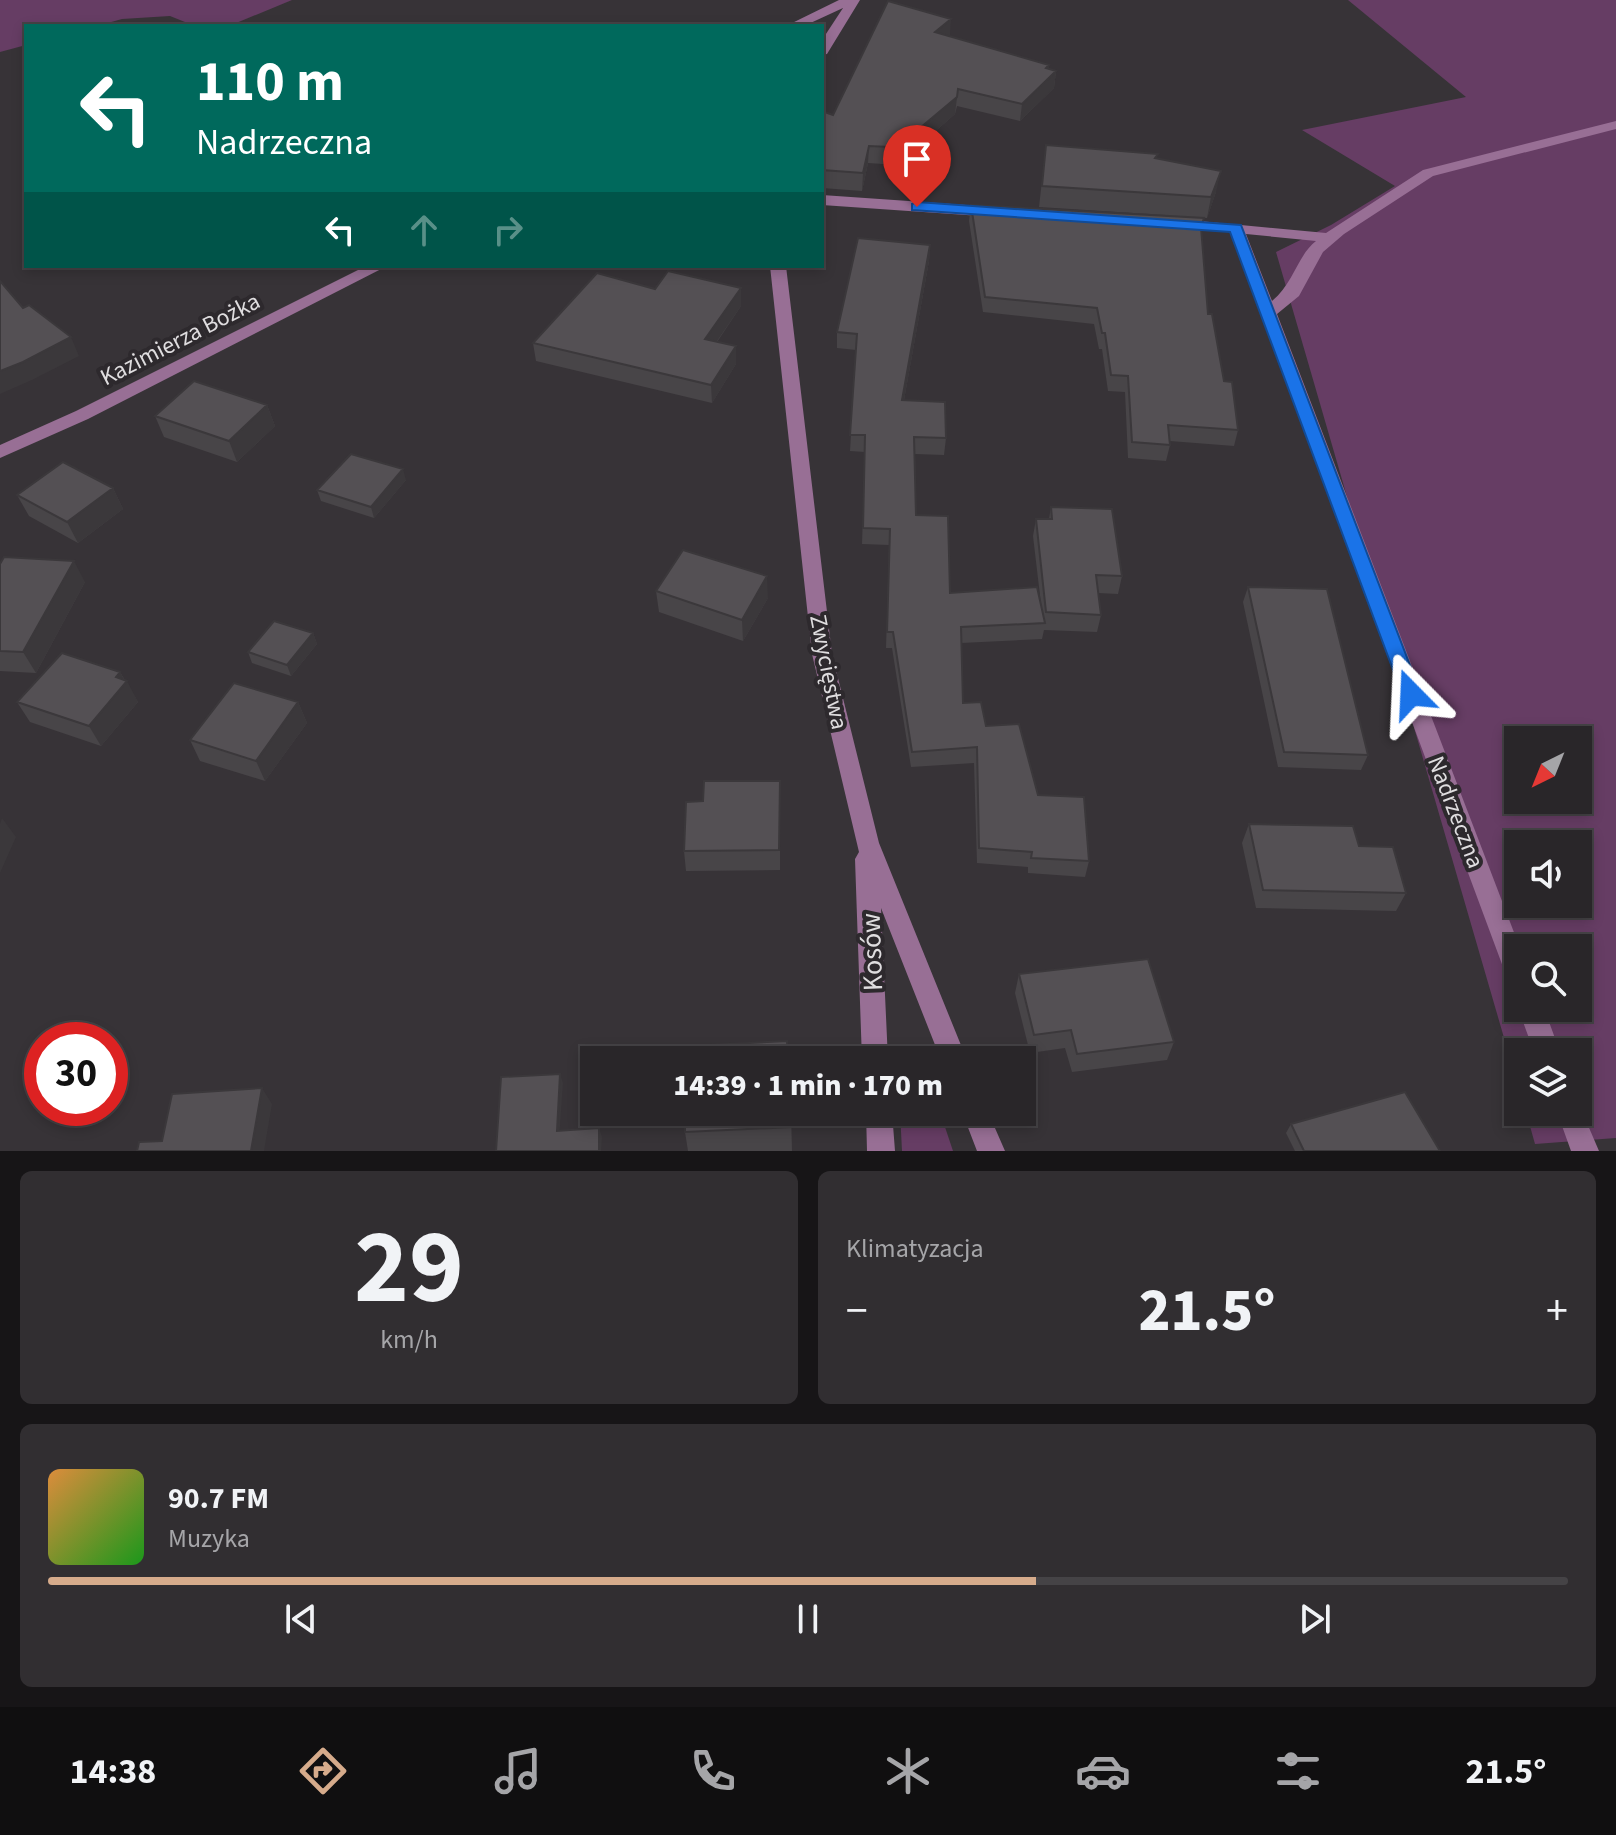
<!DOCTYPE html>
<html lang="pl">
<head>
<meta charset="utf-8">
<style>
  :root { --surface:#292629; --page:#312e31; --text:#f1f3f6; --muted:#a5a5a8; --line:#454346; --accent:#d6ab8b }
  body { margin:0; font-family:"Source Sans 3",sans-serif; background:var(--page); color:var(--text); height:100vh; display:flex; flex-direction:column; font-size:30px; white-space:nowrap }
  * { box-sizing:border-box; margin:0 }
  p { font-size:26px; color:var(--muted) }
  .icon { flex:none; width:44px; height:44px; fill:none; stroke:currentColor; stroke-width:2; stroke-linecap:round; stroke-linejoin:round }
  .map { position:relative; height:1151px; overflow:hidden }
  .panel { display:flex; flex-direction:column; gap:20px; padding:20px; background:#171517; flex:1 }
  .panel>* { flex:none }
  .top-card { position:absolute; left:24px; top:24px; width:800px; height:244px; border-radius:0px; box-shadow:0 4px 12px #0003,0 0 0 2px var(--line); background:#00695c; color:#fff; overflow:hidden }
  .needle { width:52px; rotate:223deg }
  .controls { position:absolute; left:1504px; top:726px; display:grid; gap:16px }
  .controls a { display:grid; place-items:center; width:88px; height:88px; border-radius:0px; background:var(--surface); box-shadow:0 4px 12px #0003,0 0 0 2px var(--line); font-size:40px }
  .speed { position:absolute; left:24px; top:1022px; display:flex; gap:16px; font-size:40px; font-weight:700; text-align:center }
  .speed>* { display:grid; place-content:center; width:104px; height:104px; border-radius:50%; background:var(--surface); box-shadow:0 4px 12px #0003,0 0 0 2px var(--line); line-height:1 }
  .speed .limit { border:12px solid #d22; background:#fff; color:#111 }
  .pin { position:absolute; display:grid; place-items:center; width:68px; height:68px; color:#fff; margin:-82px -34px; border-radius:50% 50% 50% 0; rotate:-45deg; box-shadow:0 0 8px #0007 }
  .pin .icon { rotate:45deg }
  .me { position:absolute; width:88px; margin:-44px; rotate:339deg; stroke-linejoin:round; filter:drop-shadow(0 0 6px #0008) }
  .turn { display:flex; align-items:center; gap:28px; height:168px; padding:0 40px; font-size:36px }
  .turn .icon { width:104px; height:104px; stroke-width:2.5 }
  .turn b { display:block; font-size:56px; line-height:68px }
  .lanes { display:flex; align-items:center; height:76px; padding:0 40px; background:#0003; justify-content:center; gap:40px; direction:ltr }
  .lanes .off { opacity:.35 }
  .big { font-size:60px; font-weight:800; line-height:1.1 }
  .panel .widget { flex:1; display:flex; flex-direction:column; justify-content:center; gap:12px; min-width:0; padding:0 28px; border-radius:12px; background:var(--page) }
  .panel .dial { align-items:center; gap:0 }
  .dial b { font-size:104px; line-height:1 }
  .song { display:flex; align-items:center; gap:24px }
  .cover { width:96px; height:96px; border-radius:12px; background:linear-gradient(135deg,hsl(30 70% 55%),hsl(120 70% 35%)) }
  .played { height:8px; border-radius:4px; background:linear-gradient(90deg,var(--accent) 65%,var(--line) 65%) }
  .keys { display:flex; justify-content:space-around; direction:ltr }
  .heat { display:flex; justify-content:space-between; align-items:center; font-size:44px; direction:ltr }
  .panel .tiles { flex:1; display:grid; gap:20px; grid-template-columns:1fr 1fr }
  .widget:last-child { grid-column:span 2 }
  .trip { position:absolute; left:580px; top:1046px; width:456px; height:80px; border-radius:0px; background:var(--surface); box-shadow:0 4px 12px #0003,0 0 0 2px var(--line); font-weight:800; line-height:80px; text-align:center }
  .tabs { display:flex; height:128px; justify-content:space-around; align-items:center; background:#100f10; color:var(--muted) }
  .tabs .icon { width:56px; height:56px }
  .tabs .current { color:var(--accent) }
  .tabs b { font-size:36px; color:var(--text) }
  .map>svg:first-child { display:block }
  .green { fill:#663d64; fill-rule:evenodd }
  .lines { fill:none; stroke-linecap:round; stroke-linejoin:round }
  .minor { fill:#986f95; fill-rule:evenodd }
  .wall { fill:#484548 }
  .shaded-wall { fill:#3b383b }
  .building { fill:#545054; stroke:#3b383b; stroke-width:2 }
  .route { fill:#1a73e8; stroke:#114b97; stroke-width:2 }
  .labels { text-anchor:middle; stroke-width:8; stroke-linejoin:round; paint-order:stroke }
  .street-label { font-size:24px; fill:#dfdddf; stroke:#2d292d }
  .near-street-label { font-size:28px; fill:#dfdddf; stroke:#2d292d }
</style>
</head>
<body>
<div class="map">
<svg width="1616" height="1151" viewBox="0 0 1616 1151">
  <rect width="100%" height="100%" fill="#373337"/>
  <path class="green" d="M 0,0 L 292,0 L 229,26 L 195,26 L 170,16 L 122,19 L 97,26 L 26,26 L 26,45 L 0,52 Z
    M 1348,0 L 1616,0 L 1616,1138 L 1535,1144 L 1526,1112 L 1578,1112 L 1578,1052 L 1518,1052 L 1518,1086 L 1276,252 L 1331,225 L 1395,186 L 1302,130 L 1466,97 ZM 1518,740 L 1578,740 L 1578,800 L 1518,800 ZM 1518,844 L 1578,844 L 1578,904 L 1518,904 ZM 1518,948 L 1578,948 L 1578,1008 L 1518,1008 Z
    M 900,1112 L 940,1112 L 953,1151 L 902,1151 Z"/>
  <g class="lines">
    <path class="minor" d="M 839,0 L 860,0 L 827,54 L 822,55 L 822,40 L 843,8 L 804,26 L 786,26 Z
      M 1616,121 L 1616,129 L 1433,176 L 1344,234 L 1323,252 L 1299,296 L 1277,314 L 1520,948 L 1518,986 L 1509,983 L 1506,975 L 1230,232 L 1178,229 L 1170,224 L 1178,219 L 1326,233 L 1423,170 ZM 1246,234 L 1316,241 C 1297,256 1294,283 1272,301 Z
      M 822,195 L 995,207 L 1003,212 L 995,217 L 822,205 Z
      M 366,266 L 387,266 L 88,419 L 0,458 L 0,445 L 76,411 Z
      M 770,266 L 786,266 L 832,654 L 879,843 L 967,1060 L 941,1060 L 881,908 L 888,1060 L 862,1060 L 855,859 L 859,852 L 812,654 Z
      M 1518,1008 L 1544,1008 L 1560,1052 L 1534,1052 Z
      M 1578,1102 L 1599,1151 L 1571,1151 L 1557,1112 L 1578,1112 Z
      M 866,1112 L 892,1112 L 895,1151 L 867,1151 Z
      M 962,1112 L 988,1112 L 1005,1151 L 977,1151 Z"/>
  </g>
  <path class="wall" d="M 950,35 L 949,36 L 1049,65 L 1049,69 L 1056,71 L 1054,88 L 1020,121 L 957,106 L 955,114 L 913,151 L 911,166 L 868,163 L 862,191 L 822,188 L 822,111 L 833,115 Z
    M 1046,145 L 1157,158 L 1216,192 L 1207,218 L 1204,218 L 1201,232 L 1208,314 L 1224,381 L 1238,430 L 1234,446 L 1170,441 L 1170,445 L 1166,461 L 1128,458 L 1125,392 L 1108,391 L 1102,349 L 1099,349 L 1094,324 L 983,312 L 969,221 L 971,205 L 1181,216 L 1039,207 Z
    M 930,245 L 929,261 L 904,400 L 946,438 L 944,455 L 915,454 L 916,515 L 950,593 L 1041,604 L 1033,536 L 1036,519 L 1049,519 L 1051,507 L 1122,576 L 1118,594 L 1098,593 L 1101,615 L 1097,632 L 1044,630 L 1042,639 L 961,643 L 963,703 L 986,726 L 1089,861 L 1085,877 L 1028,873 L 1028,867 L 977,863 L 974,763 L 911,767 L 892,648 L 886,648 L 889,545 L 862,544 L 865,452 L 850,451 L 856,350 L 837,348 L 837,332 Z
    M 741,288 L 741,306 L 717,342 L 736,364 L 712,403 L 536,361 L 533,343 L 655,289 Z
    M 267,405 L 275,426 L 237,462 L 164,437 L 155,416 Z
    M 406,480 L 374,518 L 321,501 L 317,490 Z
    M 113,488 L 123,509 L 78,543 L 29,516 L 17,495 Z
    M 0,564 L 85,582 L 36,673 L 0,671 Z
    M 1248,587 L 1368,755 L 1361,770 L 1278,767 L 1243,602 Z
    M 656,591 L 768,598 L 743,641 L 659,612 Z
    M 313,633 L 317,644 L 291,676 L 252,663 L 248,652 Z
    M 120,672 L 138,702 L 101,746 L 30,722 L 17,702 Z
    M 298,702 L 307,723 L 265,781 L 200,761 L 190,740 Z
    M 780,801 L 780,870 L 686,871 L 684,851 Z
    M 1249,824 L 1359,846 L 1406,893 L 1396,911 L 1256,908 L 1242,843 Z
    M 1019,974 L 1174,1042 L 1167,1060 L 1072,1072 L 1065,1048 L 1030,1053 L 1015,993 Z
    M 791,1112 L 792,1151 L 688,1151 L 685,1132 Z
    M 1291,1124 L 1440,1151 L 1295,1151 L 1286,1133 Z"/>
  <path class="shaded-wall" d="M 951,19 L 950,35 L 934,49 L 935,32 Z
    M 1049,65 L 1048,79 L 1056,71 L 1054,88 L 1020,121 L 1022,104 Z
    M 958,89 L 955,114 L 913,151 L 911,166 L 914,133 Z
    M 869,146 L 868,163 L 862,191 L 863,173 Z
    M 1221,171 L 1216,192 L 1207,218 L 1211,197 Z
    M 930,245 L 929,261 L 901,417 L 902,400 Z
    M 741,288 L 741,306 L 706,357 L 705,339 Z
    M 71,337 L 79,356 L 32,380 L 0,394 L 0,371 Z
    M 736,346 L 736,364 L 712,403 L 711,385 Z
    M 267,405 L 275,426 L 237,462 L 229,441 Z
    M 403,469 L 406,480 L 374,518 L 371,507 Z
    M 113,488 L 123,509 L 78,543 L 67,522 Z
    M 74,561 L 85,582 L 36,673 L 23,652 Z
    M 767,576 L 768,598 L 743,641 L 742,620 Z
    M 313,633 L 317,644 L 291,676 L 287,665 Z
    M 120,672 L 126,683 L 127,681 L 138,702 L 101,746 L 89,726 L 116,677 Z
    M 298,702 L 307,723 L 265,781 L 256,761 Z
    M 2,818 L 16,837 L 0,873 L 0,824 Z
    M 560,1074 L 563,1083 L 559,1140 L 557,1131 Z
    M 262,1088 L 272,1104 L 264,1151 L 251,1151 Z
    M 599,1128 L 602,1137 L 601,1151 L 599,1151 Z"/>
  <path class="building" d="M 888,1 L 951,19 L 935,32 L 1049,65 L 1046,68 L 1056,71 L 1022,104 L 958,89 L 957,97 L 914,133 L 912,148 L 869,146 L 863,173 L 822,170 L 822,111 L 833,115 Z
    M 1046,145 L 1158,154 L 1155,158 L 1221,171 L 1211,197 L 1042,186 Z
    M 971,205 L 1204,218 L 1201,227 L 1208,314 L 1212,314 L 1224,381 L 1232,382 L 1238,430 L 1168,425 L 1170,445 L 1132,442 L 1128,376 L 1111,375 L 1105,333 L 1102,333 L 1097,308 L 985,297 Z
    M 858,238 L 930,245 L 902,400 L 945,402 L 946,438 L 914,437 L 916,515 L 948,516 L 950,593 L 1037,587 L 1045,623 L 961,627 L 963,703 L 981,702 L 986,726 L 1019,724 L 1038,795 L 1084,797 L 1089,861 L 1031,858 L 1032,852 L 979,848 L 977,747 L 912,752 L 893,632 L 887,632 L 890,529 L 863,528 L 865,435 L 850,435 L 857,334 L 837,332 Z
    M 668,271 L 741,288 L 705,339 L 736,346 L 711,385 L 533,343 L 597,273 L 655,289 Z
    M 0,281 L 23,308 L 29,305 L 71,337 L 23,362 L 0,371 Z
    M 194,381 L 267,405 L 229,441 L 155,416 Z
    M 351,454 L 403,469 L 371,507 L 317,490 Z
    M 63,462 L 113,488 L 67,522 L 17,495 Z
    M 1051,507 L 1112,509 L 1122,576 L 1096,575 L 1101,615 L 1046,612 L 1036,519 L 1052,519 Z
    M 683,550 L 767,576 L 742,620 L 656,591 Z
    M 4,557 L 74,561 L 23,652 L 0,651 L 0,564 Z
    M 1248,587 L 1327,589 L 1368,755 L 1284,752 Z
    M 274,621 L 313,633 L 287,665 L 248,652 Z
    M 62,653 L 120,672 L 116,677 L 127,681 L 89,726 L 17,702 Z
    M 234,683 L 298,702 L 256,761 L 190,740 Z
    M 704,781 L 780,781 L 779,850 L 684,851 L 686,802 L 703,801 Z
    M 1249,824 L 1353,826 L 1359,846 L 1393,847 L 1406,893 L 1263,890 Z
    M 1148,959 L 1174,1042 L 1077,1054 L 1071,1030 L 1034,1035 L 1019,974 Z
    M 787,1041 L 788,1060 L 710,1060 L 710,1045 Z
    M 560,1074 L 557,1131 L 599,1128 L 599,1151 L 496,1151 L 501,1077 Z
    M 262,1088 L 251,1151 L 137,1151 L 139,1142 L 162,1141 L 172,1094 Z
    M 1405,1092 L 1440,1151 L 1304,1151 L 1291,1124 Z
    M 685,1112 L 791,1112 L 792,1127 L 685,1132 Z"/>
  <path class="route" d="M 917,202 L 1241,225 L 1421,694 L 1418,699 L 1404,699 L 1402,694 L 1230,232 L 912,210 L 912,204 Z"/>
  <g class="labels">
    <g class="street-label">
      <text transform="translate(180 339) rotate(-27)" y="8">Kazimierza Bożka</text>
      <text transform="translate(829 672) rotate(79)" y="8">Zwycięstwa</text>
      <text transform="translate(1456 812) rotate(69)" y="8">Nadrzeczna</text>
    </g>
    <g class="near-street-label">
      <text transform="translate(871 952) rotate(-92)" y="10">Kosów</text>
    </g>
  </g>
</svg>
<div class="controls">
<a><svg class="needle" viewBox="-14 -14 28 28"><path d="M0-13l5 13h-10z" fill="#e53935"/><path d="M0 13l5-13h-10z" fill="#a5a5a8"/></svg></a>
<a><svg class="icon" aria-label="sound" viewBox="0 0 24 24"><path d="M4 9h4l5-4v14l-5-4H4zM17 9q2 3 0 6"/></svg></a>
<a><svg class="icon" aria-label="search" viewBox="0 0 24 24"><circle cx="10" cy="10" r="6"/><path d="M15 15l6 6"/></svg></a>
<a><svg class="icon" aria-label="layers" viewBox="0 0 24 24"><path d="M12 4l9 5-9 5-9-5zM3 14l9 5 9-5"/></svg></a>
</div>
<div class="speed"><div class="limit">30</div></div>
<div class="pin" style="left:917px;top:207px;background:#d93025"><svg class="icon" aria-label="arrive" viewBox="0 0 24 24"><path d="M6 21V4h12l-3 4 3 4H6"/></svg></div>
<svg class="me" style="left:1411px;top:694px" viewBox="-20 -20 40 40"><path d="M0-17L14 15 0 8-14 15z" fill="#1a73e8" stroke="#fff" stroke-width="4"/></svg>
<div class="trip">14:39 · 1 min · 170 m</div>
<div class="top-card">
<div class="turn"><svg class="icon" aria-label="left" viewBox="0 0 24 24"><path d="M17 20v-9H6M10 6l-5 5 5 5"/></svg><div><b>110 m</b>Nadrzeczna</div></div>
<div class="lanes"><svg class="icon" aria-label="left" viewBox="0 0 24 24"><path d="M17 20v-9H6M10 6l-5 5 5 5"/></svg><svg class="icon off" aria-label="ahead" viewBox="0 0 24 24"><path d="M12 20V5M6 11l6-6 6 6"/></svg><svg class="icon off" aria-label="right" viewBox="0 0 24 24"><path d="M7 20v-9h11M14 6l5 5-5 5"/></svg></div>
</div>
</div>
<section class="panel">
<div class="tiles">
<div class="widget dial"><b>29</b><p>km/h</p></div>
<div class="widget"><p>Klimatyzacja</p>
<div class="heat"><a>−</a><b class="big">21.5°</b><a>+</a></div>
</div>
<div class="widget">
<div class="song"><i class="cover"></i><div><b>90.7 FM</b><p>Muzyka</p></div></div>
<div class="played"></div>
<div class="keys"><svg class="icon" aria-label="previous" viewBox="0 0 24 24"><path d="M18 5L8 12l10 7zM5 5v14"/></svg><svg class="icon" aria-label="pause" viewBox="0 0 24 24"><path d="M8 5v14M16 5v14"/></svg><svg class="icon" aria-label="next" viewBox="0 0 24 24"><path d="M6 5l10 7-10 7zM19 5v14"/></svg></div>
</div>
</div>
</section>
<nav class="tabs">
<b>14:38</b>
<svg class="icon current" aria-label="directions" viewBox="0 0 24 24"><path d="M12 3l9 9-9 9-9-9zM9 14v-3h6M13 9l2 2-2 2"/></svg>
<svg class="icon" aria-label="music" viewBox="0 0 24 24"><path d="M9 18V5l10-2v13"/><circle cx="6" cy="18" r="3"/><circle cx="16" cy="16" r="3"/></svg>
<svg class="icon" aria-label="phone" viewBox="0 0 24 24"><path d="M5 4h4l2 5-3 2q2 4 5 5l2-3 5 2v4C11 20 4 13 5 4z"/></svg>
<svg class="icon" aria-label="climate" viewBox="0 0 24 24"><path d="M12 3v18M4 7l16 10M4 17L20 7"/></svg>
<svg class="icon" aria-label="car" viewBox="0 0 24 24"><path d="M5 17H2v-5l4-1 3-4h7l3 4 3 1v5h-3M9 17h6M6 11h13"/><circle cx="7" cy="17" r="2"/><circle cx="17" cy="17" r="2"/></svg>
<svg class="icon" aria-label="filters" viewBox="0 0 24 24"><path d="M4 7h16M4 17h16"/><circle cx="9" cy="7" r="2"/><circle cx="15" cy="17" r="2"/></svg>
<b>21.5°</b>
</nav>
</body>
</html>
